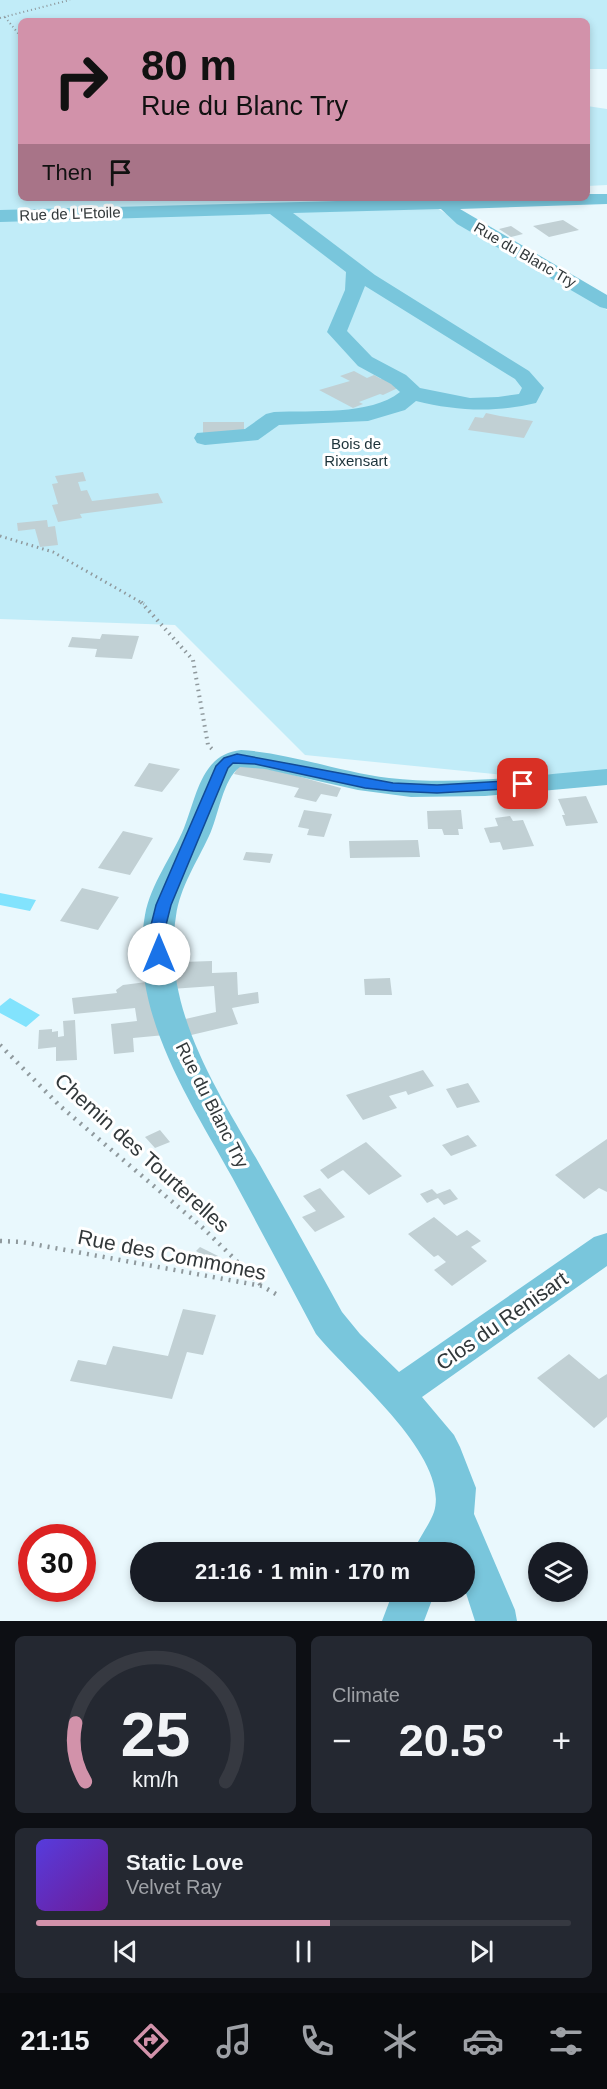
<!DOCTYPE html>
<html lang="en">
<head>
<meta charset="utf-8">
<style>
  :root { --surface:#171b24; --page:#242831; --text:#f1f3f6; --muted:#9ea1a6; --line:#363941; --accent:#d292aa }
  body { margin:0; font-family:Helvetica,sans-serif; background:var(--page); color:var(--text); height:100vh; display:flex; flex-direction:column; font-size:22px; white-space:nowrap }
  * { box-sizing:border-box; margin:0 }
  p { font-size:20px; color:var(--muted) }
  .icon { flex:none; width:33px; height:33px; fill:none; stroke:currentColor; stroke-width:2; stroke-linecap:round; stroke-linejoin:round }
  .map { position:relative; height:1621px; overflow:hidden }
  .sheet { display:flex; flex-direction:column; gap:15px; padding:15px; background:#0d0f14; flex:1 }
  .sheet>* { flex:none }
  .banner { position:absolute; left:18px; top:18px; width:572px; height:183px; border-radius:9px; box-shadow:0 3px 9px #0003; background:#d292aa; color:#111; overflow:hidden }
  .buttons { position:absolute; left:528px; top:1542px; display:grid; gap:12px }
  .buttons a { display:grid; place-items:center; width:60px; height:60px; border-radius:50%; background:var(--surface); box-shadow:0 3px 9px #0003; font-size:30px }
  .speed { position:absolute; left:18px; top:1524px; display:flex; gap:12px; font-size:30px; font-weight:700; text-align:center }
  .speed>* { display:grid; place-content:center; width:78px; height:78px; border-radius:50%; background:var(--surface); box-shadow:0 3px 9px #0003; line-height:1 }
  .speed .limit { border:9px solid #d22; background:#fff; color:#111 }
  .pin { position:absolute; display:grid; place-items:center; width:51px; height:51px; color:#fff; margin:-26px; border-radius:12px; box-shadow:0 3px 9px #0006 }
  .me { position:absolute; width:66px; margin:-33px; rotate:0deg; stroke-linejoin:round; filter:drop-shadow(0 0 4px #0008) }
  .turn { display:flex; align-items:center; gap:21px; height:126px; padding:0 24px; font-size:27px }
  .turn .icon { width:78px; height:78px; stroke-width:2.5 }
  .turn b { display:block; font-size:42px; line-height:51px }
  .then { display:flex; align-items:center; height:57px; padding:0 24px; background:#0003; gap:12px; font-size:22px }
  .big { font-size:45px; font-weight:600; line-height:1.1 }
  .sheet .tile { flex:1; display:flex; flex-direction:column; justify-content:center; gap:9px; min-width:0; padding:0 21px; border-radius:9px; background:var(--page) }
  .sheet .dial { align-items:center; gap:0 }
  .dial svg { height:156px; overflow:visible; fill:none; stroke:var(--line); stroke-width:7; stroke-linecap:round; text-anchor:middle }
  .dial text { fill:var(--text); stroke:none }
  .song { display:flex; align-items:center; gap:18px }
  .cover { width:72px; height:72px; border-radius:9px; background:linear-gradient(135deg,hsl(250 70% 55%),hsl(280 70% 35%)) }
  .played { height:6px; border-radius:3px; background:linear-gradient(90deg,var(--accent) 55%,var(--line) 55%) }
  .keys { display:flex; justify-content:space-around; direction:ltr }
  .heat { display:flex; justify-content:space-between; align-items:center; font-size:33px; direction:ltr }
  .sheet .tiles { flex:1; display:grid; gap:15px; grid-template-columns:1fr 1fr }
  .tile:last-child { grid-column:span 2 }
  .trip { position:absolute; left:130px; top:1542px; width:345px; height:60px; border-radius:30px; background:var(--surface); box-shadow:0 3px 9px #0003; font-weight:600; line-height:60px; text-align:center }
  .menu { display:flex; height:96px; justify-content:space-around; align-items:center; background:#090b0e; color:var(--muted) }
  .menu .icon { width:42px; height:42px }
  .menu .current { color:var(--accent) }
  .menu b { font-size:27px; color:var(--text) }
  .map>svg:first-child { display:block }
  .green { fill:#c1ecf8 }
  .water { fill:#82e3fd }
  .building { fill:#c1d0d4 }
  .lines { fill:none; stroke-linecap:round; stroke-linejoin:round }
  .path-far3 { stroke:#8f999d; stroke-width:2; stroke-dasharray:1 3; stroke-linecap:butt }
  .path-far2 { stroke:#8f999d; stroke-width:3; stroke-dasharray:1.5 4; stroke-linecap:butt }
  .path-far1 { stroke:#8f999d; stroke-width:4; stroke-dasharray:1.5 4.5; stroke-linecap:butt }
  .path { stroke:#8f999d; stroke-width:4.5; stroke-dasharray:2 6; stroke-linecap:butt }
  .minor { fill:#79c6dc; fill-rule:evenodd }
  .route { fill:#1a73e8; stroke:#114b97; stroke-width:1.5 }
  .labels { text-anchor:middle; stroke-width:6; stroke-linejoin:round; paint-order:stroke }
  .far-street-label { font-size:15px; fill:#32383a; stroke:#fff }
  .far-park-label { font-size:15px; fill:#1d333a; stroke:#fff }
  .street-label { font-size:18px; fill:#32383a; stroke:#fff }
  .near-street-label { font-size:21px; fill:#32383a; stroke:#fff }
</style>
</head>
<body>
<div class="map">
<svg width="607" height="1621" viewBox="0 0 607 1621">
  <rect width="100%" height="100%" fill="#e9f8fd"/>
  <path class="green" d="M 0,0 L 607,0 L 607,69 L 587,69 L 586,21 L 21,21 L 21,198 L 420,198 L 607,310 L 607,774 L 504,775 L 305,755 L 175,625 L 0,619 Z
    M 587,106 L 607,109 L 607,185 L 587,186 Z"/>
  <path class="water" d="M 0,893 L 36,900 L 30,911 L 0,905 Z
    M 10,998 L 40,1015 L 26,1027 L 0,1013 L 0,1006 Z"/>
  <path class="building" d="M 563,220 L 579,230 L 549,237 L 533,226 Z
    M 511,226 L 523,234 L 511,237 L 499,229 Z
    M 354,371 L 367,378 L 374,375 L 381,379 L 384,377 L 402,386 L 383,395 L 380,394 L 359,402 L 363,404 L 353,408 L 319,390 L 350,381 L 340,376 Z
    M 486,413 L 500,416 L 533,421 L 524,438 L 468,430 L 475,417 L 483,418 Z
    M 203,422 L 244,422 L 244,433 L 203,433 Z
    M 83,472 L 86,481 L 78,482 L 81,491 L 87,490 L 92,501 L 158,493 L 163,503 L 80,514 L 82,518 L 58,522 L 52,505 L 58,504 L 52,484 L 58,483 L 55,476 Z
    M 47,520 L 48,527 L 55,526 L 58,545 L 40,547 L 35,529 L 18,531 L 17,523 Z
    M 102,634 L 139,636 L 132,659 L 95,657 L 97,649 L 68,647 L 72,637 L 100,639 Z
    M 149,763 L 180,769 L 162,792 L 134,786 Z
    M 240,764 L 282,772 L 341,788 L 337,797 L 321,794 L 316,802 L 294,797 L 299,788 L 234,774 Z
    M 586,796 L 598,823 L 566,826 L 562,815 L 565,815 L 558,799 Z
    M 304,810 L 332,814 L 324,837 L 307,835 L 309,829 L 298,827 Z
    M 461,810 L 463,829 L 458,829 L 459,835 L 444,835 L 442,829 L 428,829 L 427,811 Z
    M 510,816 L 513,821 L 523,820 L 534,846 L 503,850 L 500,842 L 490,843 L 484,828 L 498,826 L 495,818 Z
    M 123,831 L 153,838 L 130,875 L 98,868 Z
    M 418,840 L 420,857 L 350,858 L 349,841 Z
    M 246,852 L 273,854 L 270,863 L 243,860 Z
    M 82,888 L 119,897 L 98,930 L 60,921 Z
    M 212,961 L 212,973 L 237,972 L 238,995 L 258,992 L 259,1003 L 232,1008 L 238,1024 L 187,1036 L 181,1020 L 216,1012 L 214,986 L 171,989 L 170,975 L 183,975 L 182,962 Z
    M 390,978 L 392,995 L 365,995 L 364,979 Z
    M 154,981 L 165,1035 L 133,1038 L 134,1052 L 114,1054 L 111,1024 L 137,1021 L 135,1008 L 74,1014 L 72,998 L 117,993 L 116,990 L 123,985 Z
    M 75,1020 L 77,1060 L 56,1061 L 56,1047 L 38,1049 L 39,1030 L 52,1029 L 52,1032 L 58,1031 L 58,1037 L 64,1036 L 63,1021 Z
    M 423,1070 L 434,1086 L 408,1095 L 406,1091 L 389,1096 L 397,1108 L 363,1120 L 346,1095 Z
    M 468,1083 L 480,1102 L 457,1108 L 446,1089 Z
    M 160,1130 L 170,1142 L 155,1148 L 145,1137 Z
    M 468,1135 L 477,1146 L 451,1156 L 442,1145 Z
    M 607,1139 L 607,1192 L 599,1188 L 584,1199 L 555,1175 Z
    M 366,1142 L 402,1176 L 369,1195 L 343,1170 L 328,1179 L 320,1170 Z
    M 320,1188 L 345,1217 L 315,1232 L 302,1217 L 316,1211 L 303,1196 Z
    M 432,1189 L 437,1194 L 450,1189 L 458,1199 L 444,1205 L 438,1198 L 427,1203 L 420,1194 Z
    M 434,1217 L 457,1236 L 467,1230 L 481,1241 L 471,1247 L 487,1261 L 452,1286 L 434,1270 L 446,1262 L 438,1255 L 434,1257 L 408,1234 Z
    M 200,1247 L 218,1256 L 213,1261 L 196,1251 Z
    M 183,1309 L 216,1315 L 203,1355 L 187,1352 L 172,1399 L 70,1381 L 78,1360 L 106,1365 L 113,1346 L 168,1356 Z
    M 569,1354 L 599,1379 L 607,1374 L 607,1417 L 594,1428 L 537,1378 Z"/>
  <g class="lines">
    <path class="path-far3" d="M 5,17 L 21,37
      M 0,18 L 70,0"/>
    <path class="path-far2" d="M 0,536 L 53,552 L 144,604"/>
    <path class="path-far1" d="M 141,602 L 193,660 L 208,745 L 212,749"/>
    <path class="path" d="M 0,1045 L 60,1106 L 203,1228 L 262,1286
      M 0,1241 L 22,1242 L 262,1286 L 281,1297"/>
    <path class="minor" d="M 586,194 L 607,194 L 607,204 L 460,209 L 607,295 L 607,309 L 600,307 L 457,224 L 441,209 L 293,213 L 375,275 L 529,371 L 544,388 L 536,403 C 494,413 457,411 416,401 L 405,410 L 368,421 L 279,425 L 258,440 L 205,445 L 197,443 L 194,438 L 197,433 L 245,429 L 266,414 L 274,412 C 312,410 370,416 400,392 L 391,384 L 358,366 L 327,332 L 345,290 L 346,272 L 270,214 L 0,222 L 0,210 L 447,198 L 586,198 ZM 365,286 L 515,379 L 522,388 L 519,394 L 498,397 L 470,398 L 420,388 L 406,375 L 372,357 L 347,331 Z
      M 241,750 C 291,753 339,772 389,778 C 461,786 535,775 607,769 L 607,785 L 485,796 L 411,797 L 358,790 L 265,769 L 240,767 C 223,778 218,818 209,836 C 197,862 180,887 176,916 C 161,1007 217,1090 260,1165 C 288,1214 315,1263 342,1312 L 360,1334 L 399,1372 L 594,1237 L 607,1233 L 607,1266 L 422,1397 L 454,1435 L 460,1447 L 476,1488 L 474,1514 L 515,1610 L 517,1621 L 475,1621 L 465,1590 L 465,1552 L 413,1552 C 418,1539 429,1526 434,1512 C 451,1456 348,1374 316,1334 C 288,1281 260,1229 232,1177 C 189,1099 128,1010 145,915 C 151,883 172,857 184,828 C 197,796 201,754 241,750 Z
      M 393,1592 L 435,1592 L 424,1621 L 382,1621 Z"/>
  </g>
  <path class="route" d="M 237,754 L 393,783 L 437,785 L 523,780 L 530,784 L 523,788 L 437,793 L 393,791 L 365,788 L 255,764 L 233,763 L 228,768 L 171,905 L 166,925 L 166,954 L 164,957 L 154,957 L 151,954 L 151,925 L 156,905 L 216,766 L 224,758 Z"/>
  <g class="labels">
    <g class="far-street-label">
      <text transform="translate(70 214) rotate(-2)" y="5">Rue de L'Etoile</text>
      <text transform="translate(525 255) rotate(30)" y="5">Rue du Blanc Try</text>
    </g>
    <g class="far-park-label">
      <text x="356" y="449">Bois de<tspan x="356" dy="17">Rixensart</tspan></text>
    </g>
    <g class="street-label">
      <text transform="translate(212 1105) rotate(63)" y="6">Rue du Blanc Try</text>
    </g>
    <g class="near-street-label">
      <text transform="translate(142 1153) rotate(42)" y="7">Chemin des Tourterelles</text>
      <text transform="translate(172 1255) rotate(11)" y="7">Rue des Commones</text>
      <text transform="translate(502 1321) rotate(-35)" y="7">Clos du Renisart</text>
    </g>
  </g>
</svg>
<div class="buttons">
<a><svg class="icon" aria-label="layers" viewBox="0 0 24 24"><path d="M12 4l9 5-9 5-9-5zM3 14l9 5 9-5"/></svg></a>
</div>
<div class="speed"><div class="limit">30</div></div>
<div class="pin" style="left:523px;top:784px;background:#d93025"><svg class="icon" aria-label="arrive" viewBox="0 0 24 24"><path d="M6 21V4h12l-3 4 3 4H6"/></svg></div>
<svg class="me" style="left:159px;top:954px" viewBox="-20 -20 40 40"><circle r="19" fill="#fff"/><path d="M0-13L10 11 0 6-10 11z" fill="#1a73e8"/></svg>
<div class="trip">21:16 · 1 min · 170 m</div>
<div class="banner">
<div class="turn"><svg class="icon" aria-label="right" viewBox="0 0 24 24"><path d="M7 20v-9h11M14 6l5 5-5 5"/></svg><div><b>80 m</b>Rue du Blanc Try</div></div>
<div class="then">Then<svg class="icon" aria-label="arrive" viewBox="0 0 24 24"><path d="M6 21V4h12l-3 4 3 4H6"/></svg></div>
</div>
</div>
<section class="sheet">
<div class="tiles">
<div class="tile dial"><svg viewBox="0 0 100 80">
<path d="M14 69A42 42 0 1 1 86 69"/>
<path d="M14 69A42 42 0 0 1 9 39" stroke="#d292aa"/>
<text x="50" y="56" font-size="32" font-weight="700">25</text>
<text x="50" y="72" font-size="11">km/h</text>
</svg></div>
<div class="tile"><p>Climate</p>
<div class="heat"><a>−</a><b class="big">20.5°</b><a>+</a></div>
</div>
<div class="tile">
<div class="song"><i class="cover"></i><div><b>Static Love</b><p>Velvet Ray</p></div></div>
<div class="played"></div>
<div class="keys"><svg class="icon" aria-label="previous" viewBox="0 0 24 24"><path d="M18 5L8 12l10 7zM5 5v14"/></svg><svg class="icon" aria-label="pause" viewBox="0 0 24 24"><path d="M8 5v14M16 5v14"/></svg><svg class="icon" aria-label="next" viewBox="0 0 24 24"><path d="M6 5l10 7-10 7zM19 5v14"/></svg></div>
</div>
</div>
</section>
<nav class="menu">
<b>21:15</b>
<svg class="icon current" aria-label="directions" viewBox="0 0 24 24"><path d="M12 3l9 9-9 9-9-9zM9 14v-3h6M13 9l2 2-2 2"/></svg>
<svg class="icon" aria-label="music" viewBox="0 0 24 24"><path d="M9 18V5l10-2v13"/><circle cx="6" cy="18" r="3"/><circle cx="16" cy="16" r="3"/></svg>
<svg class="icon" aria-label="phone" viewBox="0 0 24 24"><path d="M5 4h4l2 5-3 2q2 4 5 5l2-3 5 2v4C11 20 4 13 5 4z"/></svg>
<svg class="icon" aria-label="climate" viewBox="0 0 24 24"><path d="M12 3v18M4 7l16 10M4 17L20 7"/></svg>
<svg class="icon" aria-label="car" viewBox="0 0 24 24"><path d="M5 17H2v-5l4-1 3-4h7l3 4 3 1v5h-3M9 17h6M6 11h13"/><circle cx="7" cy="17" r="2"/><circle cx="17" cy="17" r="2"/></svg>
<svg class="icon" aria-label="filters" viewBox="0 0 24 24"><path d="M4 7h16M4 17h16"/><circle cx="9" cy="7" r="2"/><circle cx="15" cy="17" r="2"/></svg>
</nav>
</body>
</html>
